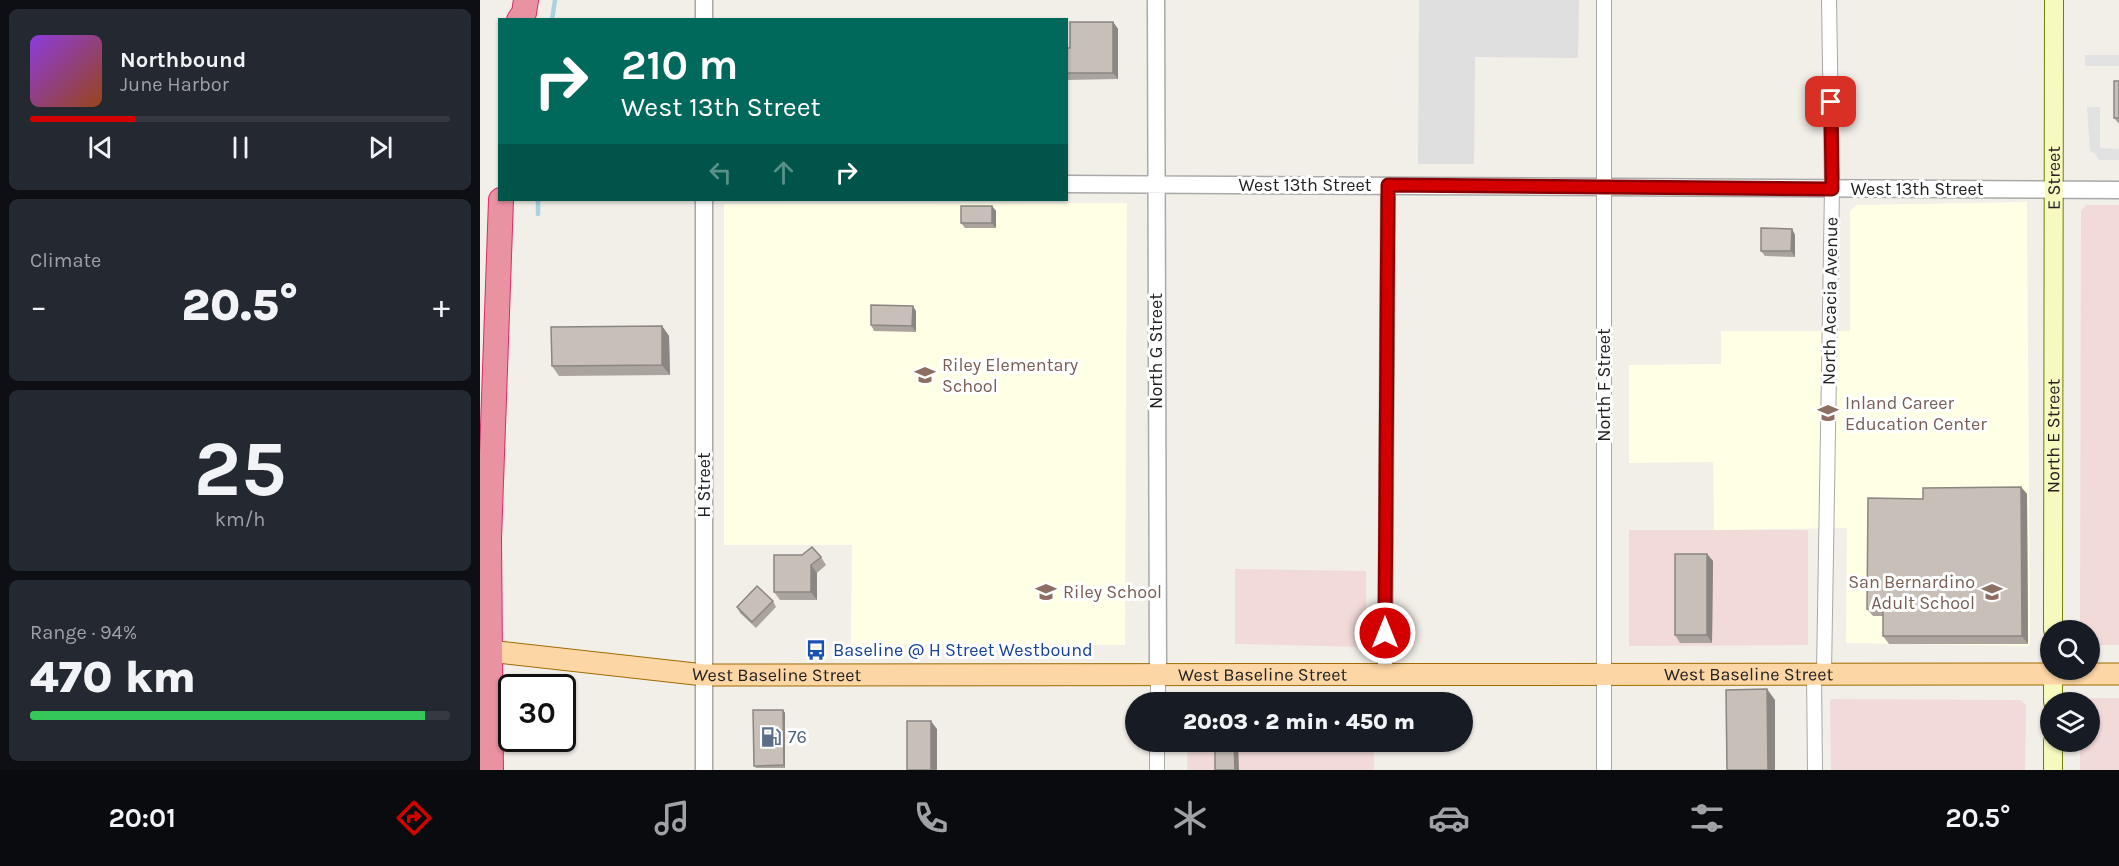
<!DOCTYPE html>
<html lang="en">
<head>
<meta charset="utf-8">
<style>
  :root { --surface:#171b24; --page:#242831; --text:#f1f3f6; --muted:#9ea1a6; --line:#363941; --accent:#d40000 }
  body { margin:0; font-family:Karla,sans-serif; background:var(--page); color:var(--text); height:100vh; display:flex; flex-direction:column; font-size:22px; white-space:nowrap }
  * { box-sizing:border-box; margin:0 }
  p { font-size:20px; color:var(--muted) }
  .icon { flex:none; width:33px; height:33px; fill:none; stroke:currentColor; stroke-width:2; stroke-linecap:round; stroke-linejoin:round }
  .map { position:relative; flex:1; overflow:hidden }
  .details { display:flex; flex-direction:column; gap:9px; padding:9px; background:#0d0f14; width:480px }
  .details>* { flex:none }
  .top-card { position:absolute; left:18px; top:18px; width:570px; height:183px; border-radius:0px; box-shadow:0 2px 4px #0004; background:#00695c; color:#fff; overflow:hidden }
  .fabs { position:absolute; left:1560px; top:620px; display:grid; gap:12px }
  .fabs a { display:grid; place-items:center; width:60px; height:60px; border-radius:50%; background:var(--surface); box-shadow:0 2px 4px #0004; font-size:30px }
  .speed { position:absolute; left:18px; top:674px; display:flex; gap:12px; font-size:30px; font-weight:700; text-align:center }
  .speed>* { display:grid; place-content:center; width:78px; height:78px; border-radius:50%; background:var(--surface); box-shadow:0 2px 4px #0004; line-height:1 }
  .speed .limit { border:3px solid #111; border-radius:9px; background:#fff; color:#111 }
  .pin { position:absolute; display:grid; place-items:center; width:51px; height:51px; color:#fff; margin:-26px; border-radius:12px; box-shadow:0 3px 9px #0006 }
  .me { position:absolute; width:66px; margin:-33px; rotate:0deg; stroke-linejoin:round; filter:drop-shadow(0 0 4px #0008) }
  .turn { display:flex; align-items:center; gap:21px; height:126px; padding:0 24px; font-size:27px }
  .turn .icon { width:78px; height:78px; stroke-width:2.5 }
  .turn b { display:block; font-size:42px; line-height:51px }
  .lanes { display:flex; align-items:center; height:57px; padding:0 24px; background:#0003; justify-content:center; gap:30px; direction:ltr }
  .lanes .off { opacity:.35 }
  .big { font-size:45px; font-weight:800; line-height:1.1 }
  .details .tile { flex:1; display:flex; flex-direction:column; justify-content:center; gap:9px; min-width:0; padding:0 21px; border-radius:9px; background:var(--page) }
  .details .dial { align-items:center; gap:0 }
  .dial b { font-size:78px; line-height:1 }
  .song { display:flex; align-items:center; gap:18px }
  .cover { width:72px; height:72px; border-radius:9px; background:linear-gradient(135deg,hsl(270 70% 55%),hsl(20 70% 35%)) }
  .played { height:6px; border-radius:3px; background:linear-gradient(90deg,var(--accent) 25%,var(--line) 25%) }
  .keys { display:flex; justify-content:space-around; direction:ltr }
  .heat { display:flex; justify-content:space-between; align-items:center; font-size:33px; direction:ltr }
  .charge { height:9px; border-radius:4px; background:linear-gradient(90deg,#34c759 94%,var(--line) 0) }
  .trip { position:absolute; left:645px; top:692px; width:348px; height:60px; border-radius:30px; background:var(--surface); box-shadow:0 2px 4px #0004; font-weight:800; line-height:60px; text-align:center }
  .menu { display:flex; height:96px; justify-content:space-around; align-items:center; background:#090b0e; color:var(--muted) }
  .menu .icon { width:42px; height:42px }
  .menu .on { color:var(--accent) }
  .menu b { font-size:27px; color:var(--text) }
  main { display:flex; flex:1; min-height:0 }
  .map>svg:first-child { display:block }
  .residential { fill:#e0dfdf }
  .commercial { fill:#f2dad9 }
  .education { fill:#ffffe5 }
  .parking { fill:#e2e2e2 }
  .lines { fill:none; stroke-linecap:round; stroke-linejoin:round }
  .stream { stroke:#aad3df; stroke-width:4.5 }
  .minor-casing { stroke:#a9a9a9; stroke-width:16 }
  .tertiary-casing { stroke:#a9a9a9; stroke-width:19 }
  .secondary-casing { stroke:#707d05; stroke-width:20 }
  .primary-casing { stroke:#a06b00; stroke-width:23 }
  .motorway-casing { stroke:#dc2a67; stroke-width:26 }
  .minor { stroke:#fff; stroke-width:14 }
  .tertiary { stroke:#fff; stroke-width:16 }
  .secondary { stroke:#f7fabf; stroke-width:18 }
  .primary { stroke:#fcd6a4; stroke-width:21 }
  .motorway { stroke:#e892a2; stroke-width:24 }
  .wall { fill:#aba49e }
  .shaded-wall { fill:#8b8681 }
  .building { fill:#c7bfb8; stroke:#8b8681; stroke-width:1.5 }
  .route-casing { stroke:#8a0000; stroke-width:15 }
  .route { stroke:#d40000; stroke-width:10 }
  .labels { text-anchor:middle; stroke-width:6; stroke-linejoin:round; paint-order:stroke }
  .street-label { font-size:18px; fill:#222; stroke:#fff }
  .education-label { font-size:18px; fill:#785e54; stroke:#fff; text-anchor:start }
  .transit-label { font-size:18px; fill:#164399; stroke:#fff; text-anchor:start }
  .service-label { font-size:18px; fill:#4e5e75; stroke:#fff; text-anchor:start }
</style>
</head>
<body>
<main>
<section class="details">
<div class="tile">
<div class="song"><i class="cover"></i><div><b>Northbound</b><p>June Harbor</p></div></div>
<div class="played"></div>
<div class="keys"><svg class="icon" aria-label="previous" viewBox="0 0 24 24"><path d="M18 5L8 12l10 7zM5 5v14"/></svg><svg class="icon" aria-label="pause" viewBox="0 0 24 24"><path d="M8 5v14M16 5v14"/></svg><svg class="icon" aria-label="next" viewBox="0 0 24 24"><path d="M6 5l10 7-10 7zM19 5v14"/></svg></div>
</div>
<div class="tile"><p>Climate</p>
<div class="heat"><a>−</a><b class="big">20.5°</b><a>+</a></div>
</div>
<div class="tile dial"><b>25</b><p>km/h</p></div>
<div class="tile"><p>Range · 94%</p><b class="big">470 km</b><div class="charge"></div></div>
</section>
<div class="map">
<svg width="1639" height="770" viewBox="0 0 1639 770">
  <rect width="100%" height="100%" fill="#f2efe9"/>
  <path class="residential" d="M 939,0 L 1099,0 L 1098,58 L 995,57 L 994,164 L 938,164 Z"/>
  <path class="commercial" d="M 1606,205 L 1639,205 L 1639,645 L 1610,645 L 1610,630 L 1600,630 L 1601,211 Z
    M 1149,530 L 1328,530 L 1328,645 L 1149,646 Z
    M 755,569 L 886,571 L 886,647 L 755,644 Z
    M 1600,698 L 1639,698 L 1639,770 L 1600,770 L 1600,741 L 1610,741 L 1610,702 L 1600,702 Z
    M 1352,699 L 1540,700 L 1546,705 L 1545,770 L 1351,770 L 1350,702 Z
    M 708,741 L 894,741 L 894,770 L 707,770 Z"/>
  <path class="education" d="M 1547,202 L 1550,642 L 1548,646 L 1366,643 L 1367,528 L 1234,530 L 1233,462 L 1149,463 L 1149,365 L 1241,364 L 1241,331 L 1370,331 L 1370,211 L 1377,205 Z
    M 647,203 L 645,645 L 371,644 L 372,545 L 244,545 L 244,204 Z"/>
  <path class="parking" d="M 1605,55 L 1639,55 L 1639,66 L 1605,66 Z
    M 1607,107 L 1620,107 L 1620,148 L 1639,149 L 1639,160 L 1619,160 L 1615,154 L 1610,151 Z"/>
  <g class="lines">
    <path class="stream" d="M 72,20 L 75,0
      M 58,200 L 58,214"/>
    <g class="minor-casing">
      <path id="minor" d="M 1124,0 L 1124,770
        M 1334,673 L 1335,770
        M 1344,673 L 1352,189 L 1349,0
        M 678,675 L 678,702
        M 905,675 L 908,185
        M 677,770 L 677,741"/>
    </g>
    <g class="tertiary-casing">
      <path id="tertiary" d="M 676,0 L 678,675
        M 224,20 L 224,0
        M 586,184 L 1639,190
        M 224,770 L 224,200"/>
    </g>
    <g class="secondary-casing">
      <g id="secondary">
        <path id="s1" d="M 1573,630 L 1574,0"/>
        <path d="M 1573,702 L 1573,669"/>
        <path d="M 1573,770 L 1573,741"/>
      </g>
    </g>
    <g class="primary-casing">
      <g id="primary">
        <path id="s2" d="M 0,650 L 224,675 L 1639,674"/>
      </g>
    </g>
    <g class="motorway-casing">
      <path id="motorway" d="M 39,20 L 44,13 L 46,0
        M 11,770 L 9,539 L 21,200"/>
    </g>
    <use href="#minor" class="minor"/>
    <use href="#tertiary" class="tertiary"/>
    <use href="#secondary" class="secondary"/>
    <use href="#primary" class="primary"/>
    <use href="#motorway" class="motorway"/>
  </g>
  <path class="wall" d="M 633,22 L 638,29 L 638,79 L 586,80 L 586,48 L 590,48 Z
    M 1639,81 L 1639,124 L 1634,118 Z
    M 512,206 L 516,211 L 516,228 L 485,228 L 481,223 Z
    M 1312,229 L 1315,235 L 1315,257 L 1285,256 L 1281,251 Z
    M 436,311 L 436,332 L 394,331 L 391,325 Z
    M 182,326 L 189,336 L 190,375 L 79,376 L 72,366 Z
    M 1541,487 L 1547,494 L 1548,644 L 1409,644 L 1403,636 L 1403,616 L 1393,616 L 1387,609 L 1443,499 Z
    M 1227,554 L 1233,561 L 1232,643 L 1200,643 L 1195,635 Z
    M 341,557 L 346,565 L 337,573 L 337,600 L 300,600 L 294,592 Z
    M 293,601 L 296,607 L 276,628 L 260,613 L 257,607 Z
    M 303,710 L 305,713 L 305,768 L 276,768 L 274,766 Z"/>
  <path class="shaded-wall" d="M 633,22 L 638,29 L 638,79 L 633,73 Z
    M 512,206 L 516,211 L 516,228 L 512,223 Z
    M 1312,229 L 1315,235 L 1315,257 L 1311,251 Z
    M 433,306 L 436,311 L 436,332 L 432,326 Z
    M 182,326 L 189,336 L 190,375 L 182,365 Z
    M 1541,487 L 1547,494 L 1548,644 L 1542,636 Z
    M 1227,554 L 1233,561 L 1232,643 L 1227,635 Z
    M 331,565 L 337,573 L 337,600 L 331,592 Z
    M 1287,689 L 1295,700 L 1295,770 L 1288,770 Z
    M 303,710 L 305,713 L 305,768 L 304,765 Z
    M 451,721 L 457,729 L 457,770 L 451,770 Z
    M 754,741 L 758,741 L 759,770 L 755,770 Z"/>
  <path class="building" d="M 590,22 L 633,22 L 633,73 L 586,73 L 586,48 L 590,48 Z
    M 1634,81 L 1639,81 L 1639,118 L 1634,118 Z
    M 481,206 L 512,206 L 512,223 L 481,223 Z
    M 1281,228 L 1312,229 L 1311,251 L 1281,251 Z
    M 391,305 L 433,306 L 432,326 L 391,325 Z
    M 182,326 L 182,365 L 72,366 L 71,327 Z
    M 1541,487 L 1542,636 L 1403,636 L 1403,609 L 1387,609 L 1388,498 L 1443,499 L 1443,488 Z
    M 332,547 L 341,557 L 331,565 L 331,592 L 294,592 L 294,555 L 322,555 Z
    M 1195,554 L 1227,554 L 1227,635 L 1195,635 Z
    M 277,586 L 293,601 L 272,622 L 257,607 Z
    M 1287,689 L 1288,770 L 1247,770 L 1246,690 Z
    M 273,710 L 303,710 L 304,765 L 274,766 Z
    M 427,721 L 451,721 L 451,770 L 427,770 Z
    M 735,741 L 754,741 L 755,770 L 735,770 Z"/>
  <g class="lines">
    <g class="route-casing">
      <path id="route" d="M 905,633 L 908,185 L 1352,189 L 1351,102"/>
    </g>
    <use href="#route" class="route"/>
  </g>
  <defs>
    <g id="school-bare" transform="scale(1.62)"><path d="M0-5L7-2L0 1L-7-2ZM-4 1L0 2.5L4 1V4Q0 6-4 4Z" fill="#8d6e63" stroke="#fff" stroke-width="2.5" paint-order="stroke"/></g>
    <g id="bus-bare" transform="scale(1.62)"><path d="M-5-6H5V4H4V6H2V4H-2V6H-4V4H-5ZM-3.5-4V0h7V-4ZM-3.5 1.2v1.5H-2V1.2ZM2 1.2v1.5H3.5V1.2Z" fill="#1a4fb4" stroke="#fff" stroke-width="2.5" paint-order="stroke"/></g>
    <g id="fuel-bare" transform="scale(1.62)"><path d="M-5.5-6h7V0h2V4h1.3V-2.5L3-4.5l.8-.8L6-3V5H2.5V1h-1V6h-7ZM-4.2-4.7v3.2H.2V-4.7Z" fill="#5c6f8a" stroke="#fff" stroke-width="2.5" paint-order="stroke"/></g>
  </defs>
  <g fill-rule="evenodd">
    <use href="#school-bare" x="445" y="375"/>
    <use href="#school-bare" x="1348" y="413"/>
    <use href="#school-bare" x="566" y="592"/>
    <use href="#school-bare" x="1512" y="592"/>
    <use href="#bus-bare" x="336" y="650"/>
    <use href="#fuel-bare" x="291" y="737"/>
  </g>
  <g class="labels">
    <g class="street-label">
      <text dy="6" stroke="none"><textPath href="#s1" startOffset="452">E Street</textPath></text>
      <text x="825" y="191">West 13th Street</text>
      <text x="1437" y="195">West 13th Street</text>
      <text transform="translate(1350 301) rotate(-89)" y="6">North Acacia Avenue</text>
      <text transform="translate(676 351) rotate(-90)" y="6">North G Street</text>
      <text transform="translate(1124 385) rotate(-90)" y="6">North F Street</text>
      <text dy="6" stroke="none"><textPath href="#s1" startOffset="194">North E Street</textPath></text>
      <text transform="translate(224 485) rotate(-90)" y="6">H Street</text>
      <text dy="6" stroke="none"><textPath href="#s2" startOffset="298">West Baseline Street</textPath></text>
      <text dy="6" stroke="none"><textPath href="#s2" startOffset="784">West Baseline Street</textPath></text>
      <text dy="6" stroke="none"><textPath href="#s2" startOffset="1270">West Baseline Street</textPath></text>
    </g>
    <g class="education-label">
      <text x="462" y="371">Riley Elementary<tspan x="462" dy="21">School</tspan></text>
      <text x="1365" y="409">Inland Career<tspan x="1365" dy="21">Education Center</tspan></text>
      <text x="1495" y="588" text-anchor="end">San Bernardino<tspan x="1495" dy="21">Adult School</tspan></text>
      <text x="583" y="598">Riley School</text>
    </g>
    <g class="transit-label">
      <text x="353" y="656">Baseline @ H Street Westbound</text>
    </g>
    <g class="service-label">
      <text x="308" y="743">76</text>
    </g>
  </g>
</svg>
<div class="fabs">
<a><svg class="icon" aria-label="search" viewBox="0 0 24 24"><circle cx="10" cy="10" r="6"/><path d="M15 15l6 6"/></svg></a>
<a><svg class="icon" aria-label="layers" viewBox="0 0 24 24"><path d="M12 4l9 5-9 5-9-5zM3 14l9 5 9-5"/></svg></a>
</div>
<div class="speed"><div class="limit">30</div></div>
<div class="pin" style="left:1351px;top:102px;background:#d93025"><svg class="icon" aria-label="arrive" viewBox="0 0 24 24"><path d="M6 21V4h12l-3 4 3 4H6"/></svg></div>
<svg class="me" style="left:905px;top:633px" viewBox="-20 -20 40 40"><circle r="17" fill="#d40000" stroke="#fff" stroke-width="3"/><path d="M0-11L8 9 0 5-8 9z" fill="#fff"/></svg>
<div class="trip">20:03 · 2 min · 450 m</div>
<div class="top-card">
<div class="turn"><svg class="icon" aria-label="right" viewBox="0 0 24 24"><path d="M7 20v-9h11M14 6l5 5-5 5"/></svg><div><b>210 m</b>West 13th Street</div></div>
<div class="lanes"><svg class="icon off" aria-label="left" viewBox="0 0 24 24"><path d="M17 20v-9H6M10 6l-5 5 5 5"/></svg><svg class="icon off" aria-label="ahead" viewBox="0 0 24 24"><path d="M12 20V5M6 11l6-6 6 6"/></svg><svg class="icon" aria-label="right" viewBox="0 0 24 24"><path d="M7 20v-9h11M14 6l5 5-5 5"/></svg></div>
</div>
</div>
</main>
<nav class="menu">
<b>20:01</b>
<svg class="icon on" aria-label="directions" viewBox="0 0 24 24"><path d="M12 3l9 9-9 9-9-9zM9 14v-3h6M13 9l2 2-2 2"/></svg>
<svg class="icon" aria-label="music" viewBox="0 0 24 24"><path d="M9 18V5l10-2v13"/><circle cx="6" cy="18" r="3"/><circle cx="16" cy="16" r="3"/></svg>
<svg class="icon" aria-label="phone" viewBox="0 0 24 24"><path d="M5 4h4l2 5-3 2q2 4 5 5l2-3 5 2v4C11 20 4 13 5 4z"/></svg>
<svg class="icon" aria-label="climate" viewBox="0 0 24 24"><path d="M12 3v18M4 7l16 10M4 17L20 7"/></svg>
<svg class="icon" aria-label="car" viewBox="0 0 24 24"><path d="M5 17H2v-5l4-1 3-4h7l3 4 3 1v5h-3M9 17h6M6 11h13"/><circle cx="7" cy="17" r="2"/><circle cx="17" cy="17" r="2"/></svg>
<svg class="icon" aria-label="filters" viewBox="0 0 24 24"><path d="M4 7h16M4 17h16"/><circle cx="9" cy="7" r="2"/><circle cx="15" cy="17" r="2"/></svg>
<b>20.5°</b>
</nav>
</body>
</html>
